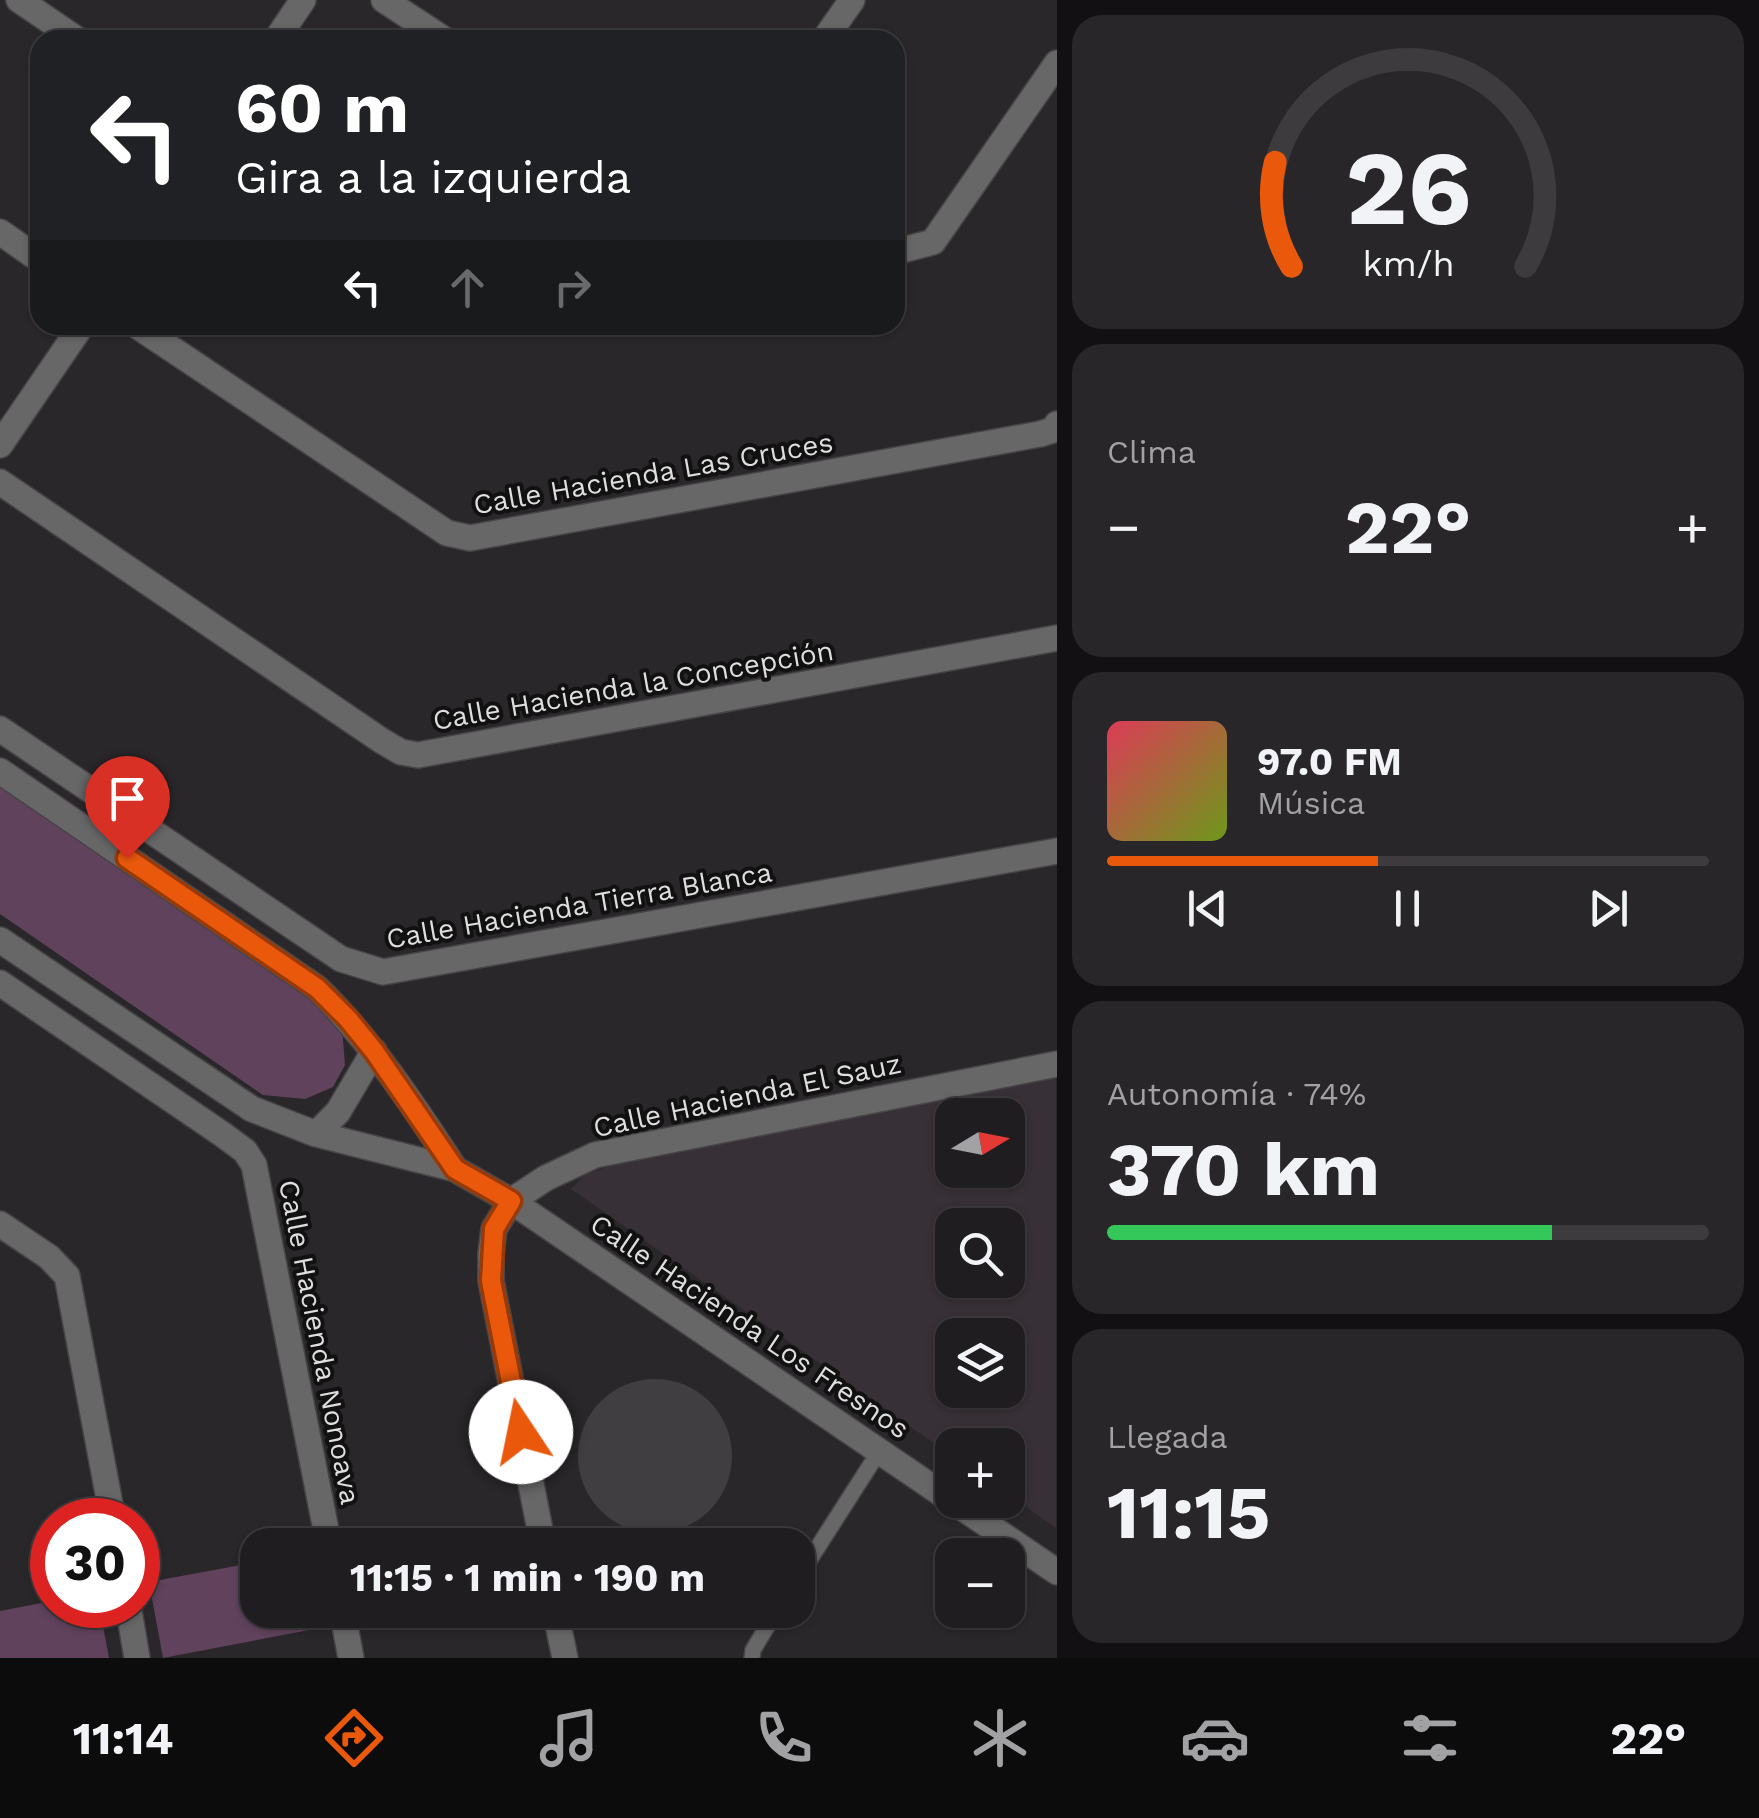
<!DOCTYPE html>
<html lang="es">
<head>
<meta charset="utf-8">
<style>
  :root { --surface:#201d20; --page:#282629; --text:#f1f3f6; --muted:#a2a2a5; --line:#3d3b3e; --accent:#ea580c }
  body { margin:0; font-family:"Work Sans",sans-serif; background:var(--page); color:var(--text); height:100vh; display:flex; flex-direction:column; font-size:38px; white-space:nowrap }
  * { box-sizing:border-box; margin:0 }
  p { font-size:32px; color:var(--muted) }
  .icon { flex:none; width:55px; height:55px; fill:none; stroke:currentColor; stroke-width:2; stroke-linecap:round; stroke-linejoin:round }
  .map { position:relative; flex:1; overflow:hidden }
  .sheet { display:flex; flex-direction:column; gap:15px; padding:15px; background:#121012; width:702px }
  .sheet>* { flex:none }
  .guide { position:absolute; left:30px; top:30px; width:875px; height:305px; border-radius:30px; box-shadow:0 2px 8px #0004,0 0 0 2px var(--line); background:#202124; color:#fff; overflow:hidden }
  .needle { width:65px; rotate:80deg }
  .tools { position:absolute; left:935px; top:1098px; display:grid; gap:20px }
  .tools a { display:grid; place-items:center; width:90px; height:90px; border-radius:20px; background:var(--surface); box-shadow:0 2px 8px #0004,0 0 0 2px var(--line); font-size:50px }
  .speed { position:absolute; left:30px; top:1498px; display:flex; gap:20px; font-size:50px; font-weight:700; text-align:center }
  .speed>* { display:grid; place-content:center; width:130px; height:130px; border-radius:50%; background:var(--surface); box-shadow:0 2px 8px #0004,0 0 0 2px var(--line); line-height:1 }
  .speed .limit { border:15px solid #d22; background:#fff; color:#111 }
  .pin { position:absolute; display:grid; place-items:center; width:85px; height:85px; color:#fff; margin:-102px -42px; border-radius:50% 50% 50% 0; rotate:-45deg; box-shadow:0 0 10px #0007 }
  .pin .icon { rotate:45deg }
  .me { position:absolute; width:110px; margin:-55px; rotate:349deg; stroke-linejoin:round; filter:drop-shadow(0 0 8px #0008) }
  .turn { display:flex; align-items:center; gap:35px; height:210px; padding:0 40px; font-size:45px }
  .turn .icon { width:130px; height:130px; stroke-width:2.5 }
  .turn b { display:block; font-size:70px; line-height:85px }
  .lanes { display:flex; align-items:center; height:95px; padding:0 40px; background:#0003; justify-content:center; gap:50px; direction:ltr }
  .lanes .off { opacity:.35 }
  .big { font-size:75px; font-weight:700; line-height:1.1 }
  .sheet .tile { flex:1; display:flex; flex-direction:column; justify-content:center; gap:15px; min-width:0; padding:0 35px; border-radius:30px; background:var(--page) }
  .sheet .dial { align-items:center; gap:0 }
  .dial svg { height:260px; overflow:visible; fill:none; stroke:var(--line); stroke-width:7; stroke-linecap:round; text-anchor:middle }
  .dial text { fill:var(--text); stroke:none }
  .song { display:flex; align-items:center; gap:30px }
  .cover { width:120px; height:120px; border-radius:15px; background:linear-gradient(135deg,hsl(350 70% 55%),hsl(80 70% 35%)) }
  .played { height:10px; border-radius:5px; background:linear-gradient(90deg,var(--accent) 45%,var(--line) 45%) }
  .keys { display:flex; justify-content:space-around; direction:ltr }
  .heat { display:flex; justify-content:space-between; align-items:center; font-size:55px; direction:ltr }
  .charge { height:15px; border-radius:8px; background:linear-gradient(90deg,#34c759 74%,var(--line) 0) }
  .trip { position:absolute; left:240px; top:1528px; width:575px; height:100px; border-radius:30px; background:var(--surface); box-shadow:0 2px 8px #0004,0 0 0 2px var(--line); font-weight:700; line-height:100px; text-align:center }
  .dock { display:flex; height:160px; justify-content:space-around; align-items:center; background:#0d0c0d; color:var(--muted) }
  .dock .icon { width:70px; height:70px }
  .dock .active { color:var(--accent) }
  .dock b { font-size:45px; color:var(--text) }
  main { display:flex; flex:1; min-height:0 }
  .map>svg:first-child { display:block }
  .built { fill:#373036; fill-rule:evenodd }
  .green { fill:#60425c }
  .building { fill:#413e41 }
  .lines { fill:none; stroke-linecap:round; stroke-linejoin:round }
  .service-casing { stroke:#474447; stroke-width:18 }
  .minor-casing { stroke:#474447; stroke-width:28 }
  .tertiary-casing { stroke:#474447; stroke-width:28 }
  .service { stroke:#686768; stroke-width:15 }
  .minor { stroke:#686768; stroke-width:25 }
  .tertiary { stroke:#686768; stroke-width:25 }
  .route-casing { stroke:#983908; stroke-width:25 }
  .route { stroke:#ea580c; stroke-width:18 }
  .labels { text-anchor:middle; stroke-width:8; stroke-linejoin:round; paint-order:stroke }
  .street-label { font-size:28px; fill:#dfddde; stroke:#121112 }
</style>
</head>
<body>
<main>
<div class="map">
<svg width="1057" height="1658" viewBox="0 0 1057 1658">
  <rect width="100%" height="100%" fill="#2a272a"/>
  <path class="built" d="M 1056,1078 L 1056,1528 L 1008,1494 L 1008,1445 L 952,1445 L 952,1456 L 571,1189 L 584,1175 L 620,1162 ZM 952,1115 L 1008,1115 L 1008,1170 L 952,1170 ZM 952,1225 L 1008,1225 L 1008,1280 L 952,1280 ZM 952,1335 L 1008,1335 L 1008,1390 L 952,1390 Z"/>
  <path class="green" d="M 0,785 L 310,993 L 342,1028 L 345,1065 L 333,1087 L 305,1099 L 263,1095 L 0,914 Z
    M 257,1562 L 258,1610 L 317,1610 L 320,1628 L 163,1658 L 149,1582 Z
    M 52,1601 L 52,1605 L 99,1605 L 109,1658 L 0,1658 L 0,1611 Z"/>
  <path class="building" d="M578 1456a77 77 0 1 1 154 0a77 77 0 1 1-154 0Z"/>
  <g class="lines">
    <g class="service-casing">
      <path id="service" d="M 798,1578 L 880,1450
        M 752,1658 L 753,1650 L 777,1610"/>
    </g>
    <g class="minor-casing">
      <path id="minor" d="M 19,0 L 78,40
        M 384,0 L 445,40
        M 824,40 L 852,0
        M 0,232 L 40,260
        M 895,252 L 933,242 L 1057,63
        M 136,325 L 447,533 L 470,538 L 1040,434 L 1053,430 L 1057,424
        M 0,482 L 382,741 L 401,752 L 418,755 L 1057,638
        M 0,729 L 341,959 L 383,972 L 1057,851
        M 0,983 L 222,1134 L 245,1151 L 254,1165 L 329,1545
        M 0,1224 L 49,1257 L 67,1276 L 113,1520
        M 543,1545 L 491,1281 L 491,1253 L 494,1229 L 511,1201 L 546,1178 L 595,1155 L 1057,1064
        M 128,1605 L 137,1658
        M 342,1610 L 351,1658
        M 555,1610 L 565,1658"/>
    </g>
    <g class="tertiary-casing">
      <path id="tertiary" d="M 276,40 L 303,0
        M 0,445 L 82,325
        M 0,771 L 317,988 C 371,1041 414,1106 455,1169
        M 0,940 L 252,1109 L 316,1134 L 455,1169 L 511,1201 L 1057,1572
        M 316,1134 L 338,1112 L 374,1051"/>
    </g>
    <use href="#service" class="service"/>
    <use href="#minor" class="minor"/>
    <use href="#tertiary" class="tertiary"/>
  </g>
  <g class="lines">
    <g class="route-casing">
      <path id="route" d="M 127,858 L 317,988 L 348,1019 L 374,1051 L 455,1169 L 511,1201 L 494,1229 L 491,1281 L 521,1432"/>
    </g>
    <use href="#route" class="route"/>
  </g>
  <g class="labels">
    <g class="street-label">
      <text transform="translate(653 473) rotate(-10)" y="10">Calle Hacienda Las Cruces</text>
      <text transform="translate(633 685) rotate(-10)" y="10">Calle Hacienda la Concepción</text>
      <text transform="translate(579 905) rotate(-10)" y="10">Calle Hacienda Tierra Blanca</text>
      <text transform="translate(747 1095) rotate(-12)" y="10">Calle Hacienda El Sauz</text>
      <text transform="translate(750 1326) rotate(34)" y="10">Calle Hacienda Los Fresnos</text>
      <text transform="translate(320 1342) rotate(79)" y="10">Calle Hacienda Nonoava</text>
    </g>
  </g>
</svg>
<div class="tools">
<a><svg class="needle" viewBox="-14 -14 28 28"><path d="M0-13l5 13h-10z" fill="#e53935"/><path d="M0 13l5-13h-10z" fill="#a2a2a5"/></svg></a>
<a><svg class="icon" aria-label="search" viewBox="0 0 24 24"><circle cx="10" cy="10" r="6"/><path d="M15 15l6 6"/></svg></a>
<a><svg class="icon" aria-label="layers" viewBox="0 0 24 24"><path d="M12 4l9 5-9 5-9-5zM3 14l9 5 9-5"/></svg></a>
<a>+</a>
<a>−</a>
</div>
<div class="speed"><div class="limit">30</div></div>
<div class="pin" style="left:127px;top:858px;background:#d93025"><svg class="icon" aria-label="arrive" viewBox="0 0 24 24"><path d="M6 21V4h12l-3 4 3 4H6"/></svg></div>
<svg class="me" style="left:521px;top:1432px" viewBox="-20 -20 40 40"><circle r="19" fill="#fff"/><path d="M0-13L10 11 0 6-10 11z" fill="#ea580c"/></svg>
<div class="trip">11:15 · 1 min · 190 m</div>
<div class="guide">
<div class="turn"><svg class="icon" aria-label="left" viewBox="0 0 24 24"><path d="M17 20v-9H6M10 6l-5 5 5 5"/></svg><div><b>60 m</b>Gira a la izquierda</div></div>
<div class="lanes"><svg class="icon" aria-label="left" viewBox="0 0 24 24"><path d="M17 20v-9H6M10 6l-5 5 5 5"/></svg><svg class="icon off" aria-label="ahead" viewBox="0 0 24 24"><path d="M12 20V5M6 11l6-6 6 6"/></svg><svg class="icon off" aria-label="right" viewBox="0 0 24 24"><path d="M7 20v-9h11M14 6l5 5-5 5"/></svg></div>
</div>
</div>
<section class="sheet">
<div class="tile dial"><svg viewBox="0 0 100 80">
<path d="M14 69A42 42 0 1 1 86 69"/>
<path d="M14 69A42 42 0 0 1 9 37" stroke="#ea580c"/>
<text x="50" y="56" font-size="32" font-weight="700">26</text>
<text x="50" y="72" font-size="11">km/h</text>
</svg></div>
<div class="tile"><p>Clima</p>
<div class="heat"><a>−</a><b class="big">22°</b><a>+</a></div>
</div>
<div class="tile">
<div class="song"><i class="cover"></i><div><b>97.0 FM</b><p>Música</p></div></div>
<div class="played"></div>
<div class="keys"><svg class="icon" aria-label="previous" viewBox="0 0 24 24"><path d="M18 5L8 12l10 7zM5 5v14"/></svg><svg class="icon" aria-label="pause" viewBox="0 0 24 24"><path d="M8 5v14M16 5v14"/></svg><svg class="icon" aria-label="next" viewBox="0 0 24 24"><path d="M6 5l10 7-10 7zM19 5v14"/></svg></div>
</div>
<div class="tile"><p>Autonomía · 74%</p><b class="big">370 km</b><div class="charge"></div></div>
<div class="tile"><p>Llegada</p><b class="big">11:15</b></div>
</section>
</main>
<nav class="dock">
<b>11:14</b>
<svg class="icon active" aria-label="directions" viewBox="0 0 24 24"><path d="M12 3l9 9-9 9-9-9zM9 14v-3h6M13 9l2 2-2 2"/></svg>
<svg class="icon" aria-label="music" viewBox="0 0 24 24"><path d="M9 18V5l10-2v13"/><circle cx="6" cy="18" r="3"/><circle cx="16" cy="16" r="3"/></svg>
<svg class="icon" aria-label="phone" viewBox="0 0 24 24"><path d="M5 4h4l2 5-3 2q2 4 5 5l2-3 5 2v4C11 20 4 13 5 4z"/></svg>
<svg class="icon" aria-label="climate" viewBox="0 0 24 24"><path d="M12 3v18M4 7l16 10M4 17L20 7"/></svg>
<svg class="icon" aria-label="car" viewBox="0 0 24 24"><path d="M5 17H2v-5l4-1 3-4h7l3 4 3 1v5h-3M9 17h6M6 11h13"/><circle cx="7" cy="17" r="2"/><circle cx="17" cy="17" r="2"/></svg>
<svg class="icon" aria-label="filters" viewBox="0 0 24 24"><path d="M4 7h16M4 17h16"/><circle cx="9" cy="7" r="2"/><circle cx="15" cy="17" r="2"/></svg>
<b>22°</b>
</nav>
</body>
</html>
